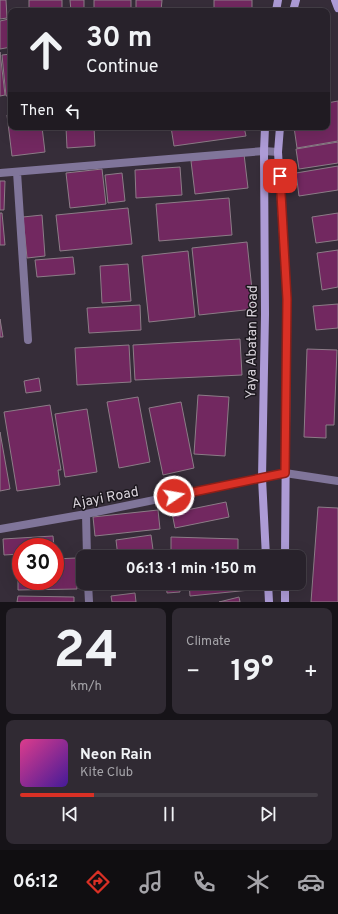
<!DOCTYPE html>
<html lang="en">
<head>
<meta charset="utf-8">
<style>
  :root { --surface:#28222b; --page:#302a33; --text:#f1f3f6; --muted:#a5a4a9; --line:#443f47; --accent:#d93025 }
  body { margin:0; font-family:Overpass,sans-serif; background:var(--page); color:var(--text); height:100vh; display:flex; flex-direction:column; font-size:15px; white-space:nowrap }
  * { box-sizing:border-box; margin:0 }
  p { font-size:13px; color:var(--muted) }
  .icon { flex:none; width:22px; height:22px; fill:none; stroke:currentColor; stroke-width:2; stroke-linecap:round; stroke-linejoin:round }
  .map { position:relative; height:602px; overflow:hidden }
  .sheet { display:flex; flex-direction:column; gap:6px; padding:6px; background:#161318; flex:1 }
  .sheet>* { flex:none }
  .guide { position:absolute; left:8px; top:8px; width:322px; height:122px; border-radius:8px; box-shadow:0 4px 16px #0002,0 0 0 1px var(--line); background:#28222b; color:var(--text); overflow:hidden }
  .speed { position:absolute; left:12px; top:538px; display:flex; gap:8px; font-size:20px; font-weight:700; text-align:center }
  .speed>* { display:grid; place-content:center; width:52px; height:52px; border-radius:50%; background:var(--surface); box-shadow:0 4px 16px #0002,0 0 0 1px var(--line); line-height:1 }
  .speed .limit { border:6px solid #d22; background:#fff; color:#111 }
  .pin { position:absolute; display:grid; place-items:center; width:34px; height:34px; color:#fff; margin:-17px; border-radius:8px; box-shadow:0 2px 6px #0006 }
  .me { position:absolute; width:44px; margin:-22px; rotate:78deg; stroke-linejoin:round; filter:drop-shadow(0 0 3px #0008) }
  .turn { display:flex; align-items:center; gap:14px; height:84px; padding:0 12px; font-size:18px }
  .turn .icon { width:52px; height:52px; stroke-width:2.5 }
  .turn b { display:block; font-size:28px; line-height:34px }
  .then { display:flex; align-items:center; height:38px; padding:0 12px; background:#0003; gap:8px; font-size:15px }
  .big { font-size:30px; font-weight:700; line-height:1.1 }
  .sheet .tile { flex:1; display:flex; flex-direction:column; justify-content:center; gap:6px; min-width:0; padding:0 14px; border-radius:8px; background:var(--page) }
  .sheet .dial { align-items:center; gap:0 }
  .dial b { font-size:52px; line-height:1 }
  .song { display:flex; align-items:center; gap:12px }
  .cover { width:48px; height:48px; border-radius:6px; background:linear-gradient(135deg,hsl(330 70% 55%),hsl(260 70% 35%)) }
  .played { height:4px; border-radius:2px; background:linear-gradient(90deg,var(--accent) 25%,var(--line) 25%) }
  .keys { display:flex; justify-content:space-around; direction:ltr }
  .heat { display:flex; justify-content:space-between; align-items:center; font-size:22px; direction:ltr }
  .sheet .tiles { flex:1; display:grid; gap:6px; grid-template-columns:1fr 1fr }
  .tile:last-child { grid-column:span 2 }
  .trip { position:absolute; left:76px; top:550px; width:230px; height:40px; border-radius:8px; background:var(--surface); box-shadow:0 4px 16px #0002,0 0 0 1px var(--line); font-weight:700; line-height:40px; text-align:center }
  .menu { display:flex; height:64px; justify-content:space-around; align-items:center; background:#100e11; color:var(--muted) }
  .menu .icon { width:28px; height:28px }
  .menu .on { color:var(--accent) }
  .menu b { font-size:18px; color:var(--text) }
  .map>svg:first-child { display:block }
  .building { fill:#722860; stroke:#8c7c87 }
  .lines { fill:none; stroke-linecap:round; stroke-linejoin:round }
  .street { stroke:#80759a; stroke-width:8 }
  .secondary { stroke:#ad9bd6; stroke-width:8 }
  .route-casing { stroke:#8d1f18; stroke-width:10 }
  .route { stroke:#d93025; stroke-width:7 }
  .labels { text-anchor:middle; stroke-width:3; stroke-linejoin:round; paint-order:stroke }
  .street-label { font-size:14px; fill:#d9d3db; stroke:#1b171d }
</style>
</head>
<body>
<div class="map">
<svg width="338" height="602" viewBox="0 0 338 602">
  <rect width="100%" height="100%" fill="#362d39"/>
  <path class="building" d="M 0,0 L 6,0 L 7,18 L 0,19 Z
    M 29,0 L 62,0 L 62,11 L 29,11 Z
    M 70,0 L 84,0 L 84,11 L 71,11 Z
    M 94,0 L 131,0 L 131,11 L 94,11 Z
    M 136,0 L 162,0 L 161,11 L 136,10 Z
    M 214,0 L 252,0 L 252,11 L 214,11 Z
    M 9,19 L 11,47 L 0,49 L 0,21 Z
    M 0,52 L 5,95 L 0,96 Z
    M 11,54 L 11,95 L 6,96 L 2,55 Z
    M 338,101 L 338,141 L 297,148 L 294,127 L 327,127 L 327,103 Z
    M 11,114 L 11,127 L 42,127 L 45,152 L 12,156 L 7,115 Z
    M 66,127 L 94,127 L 95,146 L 67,148 Z
    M 171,127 L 244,127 L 246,136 L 174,146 Z
    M 338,142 L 338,163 L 299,169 L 296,149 Z
    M 244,154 L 248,188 L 195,194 L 191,161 Z
    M 338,166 L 338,190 L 299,196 L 296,173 Z
    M 180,167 L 182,195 L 136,198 L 135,170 Z
    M 102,169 L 106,204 L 70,208 L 66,173 Z
    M 122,173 L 125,201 L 108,203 L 105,175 Z
    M 0,181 L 5,181 L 4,210 L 0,210 Z
    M 229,198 L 232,235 L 159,241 L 156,204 Z
    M 128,208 L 132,244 L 60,251 L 56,215 Z
    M 0,213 L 2,213 L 5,245 L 0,245 Z
    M 338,213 L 338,240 L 316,243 L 312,217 Z
    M 42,215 L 45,256 L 27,258 L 23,217 Z
    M 247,242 L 254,309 L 199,315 L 192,248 Z
    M 338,250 L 338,287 L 322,290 L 317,253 Z
    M 188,251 L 195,317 L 149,322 L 142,256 Z
    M 73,257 L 75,274 L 37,277 L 35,260 Z
    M 128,264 L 131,301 L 102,303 L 100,266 Z
    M 338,304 L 338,328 L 316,330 L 313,306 Z
    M 140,305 L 141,330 L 89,333 L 87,308 Z
    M 0,319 L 3,337 L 0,337 Z
    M 240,339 L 242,375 L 135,380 L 133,345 Z
    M 129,345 L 131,382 L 77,385 L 75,348 Z
    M 307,349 L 337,350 L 334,425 L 326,425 L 326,438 L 304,437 Z
    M 39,378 L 41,391 L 26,393 L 24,381 Z
    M 198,395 L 229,397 L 225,456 L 194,454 Z
    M 138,397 L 150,462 L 119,468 L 107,402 Z
    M 181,402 L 194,468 L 163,475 L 149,408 Z
    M 50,405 L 61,470 L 58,470 L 60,485 L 17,491 L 4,412 Z
    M 87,409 L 97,472 L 65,477 L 55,414 Z
    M 0,432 L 10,489 L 0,491 Z
    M 226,502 L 229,517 L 175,528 L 172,513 Z
    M 318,507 L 338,508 L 338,602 L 311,602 Z
    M 158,510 L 160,529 L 95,536 L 93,517 Z
    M 151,535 L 154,557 L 118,557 L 116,540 Z
    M 53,536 L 54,547 L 21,547 L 21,554 L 4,555 L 3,539 Z
    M 171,537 L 238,539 L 238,557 L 171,557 Z
    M 76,558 L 77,589 L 18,590 L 18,559 L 21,559 L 21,581 L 55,581 L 55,559 Z
    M 166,583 L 179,583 L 180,592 L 167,593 Z
    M 189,583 L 250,583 L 250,590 L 190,596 Z
    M 135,593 L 136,602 L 112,602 L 111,596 Z
    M 18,596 L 74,597 L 74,602 L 17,602 Z
    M 239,597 L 240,602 L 219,602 Z"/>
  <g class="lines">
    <path class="street" d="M 17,172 L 28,340
      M 0,173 L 264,151 L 278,152
      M 86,514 L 87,557
      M 0,529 L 86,514 L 285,473 L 338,481
      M 88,583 L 89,602"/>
    <path class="secondary" d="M 335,0 L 338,8
      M 276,11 L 278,0
      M 293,11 L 296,0
      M 265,127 L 264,151 L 265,314 L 262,478 L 266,557
      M 280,127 L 278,152 L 287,299 L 285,557
      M 268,583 L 269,602
      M 285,583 L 285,602"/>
  </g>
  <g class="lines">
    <g class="route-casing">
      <path id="route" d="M 174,496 L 285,473 L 287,299 L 280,176"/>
    </g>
    <use href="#route" class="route"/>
  </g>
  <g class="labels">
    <g class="street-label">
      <text transform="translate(251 342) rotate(-89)" y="5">Yaya Abatan Road</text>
      <text transform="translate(105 497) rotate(-11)" y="5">Ajayi Road</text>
    </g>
  </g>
</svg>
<div class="speed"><div class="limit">30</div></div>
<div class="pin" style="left:280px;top:176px;background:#d93025"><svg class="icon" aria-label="arrive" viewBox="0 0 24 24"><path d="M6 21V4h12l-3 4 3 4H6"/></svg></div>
<svg class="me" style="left:174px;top:496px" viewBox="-20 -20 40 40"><circle r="17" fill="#d93025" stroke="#fff" stroke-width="3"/><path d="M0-11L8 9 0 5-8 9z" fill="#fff"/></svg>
<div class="trip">06:13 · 1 min · 150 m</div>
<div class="guide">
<div class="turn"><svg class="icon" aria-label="ahead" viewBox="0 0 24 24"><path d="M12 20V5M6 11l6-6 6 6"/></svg><div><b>30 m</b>Continue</div></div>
<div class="then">Then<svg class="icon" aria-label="left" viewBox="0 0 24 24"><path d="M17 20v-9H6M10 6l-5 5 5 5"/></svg></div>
</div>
</div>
<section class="sheet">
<div class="tiles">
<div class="tile dial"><b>24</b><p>km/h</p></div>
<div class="tile"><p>Climate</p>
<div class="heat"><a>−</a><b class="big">19°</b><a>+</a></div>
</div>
<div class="tile">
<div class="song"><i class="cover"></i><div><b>Neon Rain</b><p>Kite Club</p></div></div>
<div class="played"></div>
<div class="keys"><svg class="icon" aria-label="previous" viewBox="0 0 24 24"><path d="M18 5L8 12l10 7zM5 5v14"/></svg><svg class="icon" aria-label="pause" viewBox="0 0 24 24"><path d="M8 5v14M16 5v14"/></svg><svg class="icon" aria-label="next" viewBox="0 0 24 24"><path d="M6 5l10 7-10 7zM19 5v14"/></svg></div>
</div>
</div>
</section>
<nav class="menu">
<b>06:12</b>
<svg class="icon on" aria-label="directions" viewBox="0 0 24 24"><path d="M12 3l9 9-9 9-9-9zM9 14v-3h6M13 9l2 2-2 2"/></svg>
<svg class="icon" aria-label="music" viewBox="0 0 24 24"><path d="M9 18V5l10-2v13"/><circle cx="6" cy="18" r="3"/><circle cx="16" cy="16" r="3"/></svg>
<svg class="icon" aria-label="phone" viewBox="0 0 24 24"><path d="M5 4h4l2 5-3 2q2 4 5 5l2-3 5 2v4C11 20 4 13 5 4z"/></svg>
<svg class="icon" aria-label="climate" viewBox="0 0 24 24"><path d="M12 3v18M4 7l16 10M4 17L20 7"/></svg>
<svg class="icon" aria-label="car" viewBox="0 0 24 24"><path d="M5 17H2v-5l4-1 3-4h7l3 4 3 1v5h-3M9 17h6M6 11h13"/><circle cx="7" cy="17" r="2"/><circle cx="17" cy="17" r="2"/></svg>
</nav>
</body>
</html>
